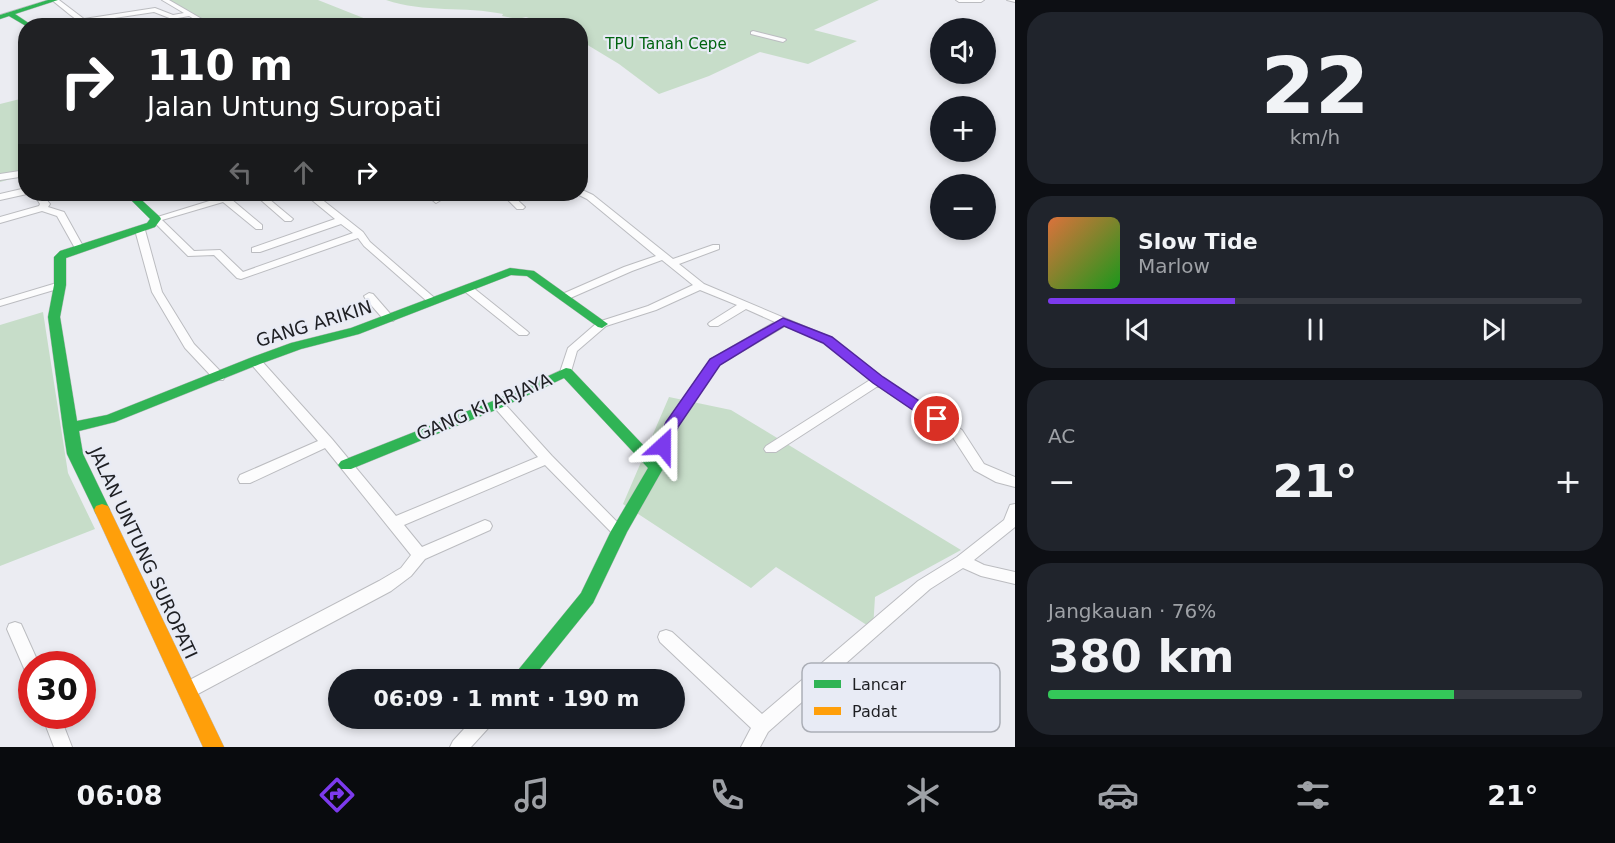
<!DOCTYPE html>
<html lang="id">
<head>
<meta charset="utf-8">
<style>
  :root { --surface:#171b24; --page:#20242c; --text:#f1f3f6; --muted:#9ea1a6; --line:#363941; --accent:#7c3aed }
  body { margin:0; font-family:"DejaVu Sans",sans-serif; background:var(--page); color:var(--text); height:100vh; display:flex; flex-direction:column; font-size:22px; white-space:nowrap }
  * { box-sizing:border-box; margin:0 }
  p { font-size:20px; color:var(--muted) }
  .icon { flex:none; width:33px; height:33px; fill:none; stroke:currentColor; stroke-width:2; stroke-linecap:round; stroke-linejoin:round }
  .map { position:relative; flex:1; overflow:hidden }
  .details { display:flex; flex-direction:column; gap:12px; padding:12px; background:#0d0f14; width:600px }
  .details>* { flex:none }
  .top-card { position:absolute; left:18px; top:18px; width:570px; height:183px; border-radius:24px; box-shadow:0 3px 9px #0003; background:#202124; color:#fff; overflow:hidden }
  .fabs { position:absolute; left:930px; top:18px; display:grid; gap:12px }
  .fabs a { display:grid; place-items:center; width:66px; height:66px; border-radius:50%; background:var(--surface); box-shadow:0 3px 9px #0003; font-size:30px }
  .speed { position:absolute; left:18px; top:651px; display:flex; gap:12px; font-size:30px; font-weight:700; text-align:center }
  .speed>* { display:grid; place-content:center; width:78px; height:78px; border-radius:50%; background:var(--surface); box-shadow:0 3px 9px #0003; line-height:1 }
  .speed .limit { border:9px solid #d22; background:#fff; color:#111 }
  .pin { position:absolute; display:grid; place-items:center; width:51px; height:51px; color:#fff; margin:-26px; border:3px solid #fff; border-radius:50%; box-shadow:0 2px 6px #0007 }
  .me { position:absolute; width:66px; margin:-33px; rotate:24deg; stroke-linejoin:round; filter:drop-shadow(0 0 4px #0008) }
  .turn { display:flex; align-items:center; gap:21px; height:126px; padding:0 30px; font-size:27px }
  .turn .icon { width:78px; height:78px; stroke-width:2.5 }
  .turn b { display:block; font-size:42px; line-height:51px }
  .lanes { display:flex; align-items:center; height:57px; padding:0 30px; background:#0003; justify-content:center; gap:30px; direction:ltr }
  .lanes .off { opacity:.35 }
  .big { font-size:45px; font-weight:700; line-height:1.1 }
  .details .tile { flex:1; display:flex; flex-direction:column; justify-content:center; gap:9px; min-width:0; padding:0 21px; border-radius:24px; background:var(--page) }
  .details .dial { align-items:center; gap:0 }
  .dial b { font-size:78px; line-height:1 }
  .song { display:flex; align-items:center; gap:18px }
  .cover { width:72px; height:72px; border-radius:9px; background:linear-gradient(135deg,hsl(20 70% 55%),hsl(120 70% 35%)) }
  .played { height:6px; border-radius:3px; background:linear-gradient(90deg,var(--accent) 35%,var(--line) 35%) }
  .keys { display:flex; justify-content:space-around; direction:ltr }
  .heat { display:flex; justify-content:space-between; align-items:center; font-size:33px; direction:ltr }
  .charge { height:9px; border-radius:4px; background:linear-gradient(90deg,#34c759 76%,var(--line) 0) }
  .trip { position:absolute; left:328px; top:669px; width:357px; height:60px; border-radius:30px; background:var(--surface); box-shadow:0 3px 9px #0003; font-weight:700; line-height:60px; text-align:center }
  .dock { display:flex; height:96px; justify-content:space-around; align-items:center; background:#090b0e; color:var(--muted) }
  .dock .icon { width:42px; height:42px }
  .dock .active { color:var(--accent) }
  .dock b { font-size:27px; color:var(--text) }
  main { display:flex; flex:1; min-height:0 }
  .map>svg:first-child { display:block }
  .green { fill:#c7ddc9 }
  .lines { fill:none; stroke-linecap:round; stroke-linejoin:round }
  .street-casing { stroke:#bbbcc0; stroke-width:2 }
  .fast-casing { stroke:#bbbcc0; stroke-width:1 }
  .slow-casing { stroke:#bbbcc0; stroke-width:1 }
  .street { fill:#fcfcfd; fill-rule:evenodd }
  .fast { fill:#30b455; fill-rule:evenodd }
  .slow { fill:#ff9f0a; fill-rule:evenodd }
  .route { fill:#7c3aed; stroke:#51269a; stroke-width:1.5 }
  .labels { text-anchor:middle; stroke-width:4.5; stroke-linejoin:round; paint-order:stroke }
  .far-park-label { font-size:15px; fill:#006410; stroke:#e8ebf5 }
  .street-label { font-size:18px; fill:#1e1f23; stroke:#e8ebf5 }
  .key { fill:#e8ebf5; stroke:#abaeb6; stroke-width:1.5 }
  .key-label { font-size:16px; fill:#1e1f23 }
</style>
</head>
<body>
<main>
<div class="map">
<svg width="1015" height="747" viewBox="0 0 1015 747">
  <rect width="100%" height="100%" fill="#ebecf2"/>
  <path class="green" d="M 169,0 L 318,0 L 371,21 L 406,25 L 216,25 L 166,1 Z
    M 386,0 L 879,0 L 814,30 L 857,41 L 808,64 L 760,52 L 709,76 L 659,94 L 619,64 L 581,41 L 580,26 L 549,25 L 526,17 L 518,19 L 502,16 L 503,14 C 465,6 424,13 386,0 Z
    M 24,98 L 25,175 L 0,182 L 0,104 Z
    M 43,312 L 68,473 L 95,529 L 0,566 L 0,325 Z
    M 669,397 L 731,410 L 961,550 L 875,597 L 873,629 L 776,567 L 751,588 L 623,504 Z"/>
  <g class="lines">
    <g class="street-casing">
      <path id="street" d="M 52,0 L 59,0 L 84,19 L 155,8 L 173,15 L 184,13 L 162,0 L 169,0 L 214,26 L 206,26 L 189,16 L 172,19 L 154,12 L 88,22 L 90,24 L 86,26 C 76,20 63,9 52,0 Z
        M 956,0 L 984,0 L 981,2 L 959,2 Z
        M 1007,0 L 1015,0 L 1015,2 Z
        M 753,31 L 785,39 L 786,40 L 783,42 L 751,34 L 751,32 Z
        M 24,70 L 26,70 L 26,74 L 21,72 Z
        M 26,170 L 26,176 L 0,180 L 0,174 Z
        M 26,188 L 27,194 L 0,200 L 0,194 Z
        M 580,189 L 593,195 L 673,259 L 713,245 L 719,245 L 719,249 L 679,264 L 704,284 L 832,338 L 882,377 L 962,430 L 984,464 L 1015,477 L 1015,487 L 996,482 L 974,470 L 952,436 L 878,386 L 776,452 L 766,452 L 764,449 L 766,446 L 870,380 L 824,342 L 785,326 L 719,365 L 677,427 L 661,470 L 651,470 L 649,467 L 665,426 L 711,359 L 775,322 L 746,309 L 718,326 L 710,326 L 708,324 L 710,322 L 737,305 L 700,290 L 656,310 L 606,326 L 577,351 L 570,375 L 562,375 L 560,372 L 568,348 L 598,322 L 648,306 L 693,285 L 662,260 L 632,271 L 568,299 L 560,299 L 559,297 L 560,295 L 624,267 L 656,256 L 587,199 L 577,194 L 580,194 Z
        M 34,194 L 42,194 L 50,204 L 48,207 L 64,212 L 84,248 L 82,250 L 76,250 L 57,216 L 42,211 L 0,223 L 0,217 L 39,206 L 40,204 Z
        M 232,194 L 244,194 L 243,196 L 231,199 L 262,225 L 262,229 L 256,229 L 223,202 L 162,220 L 194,251 L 220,250 L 243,272 L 353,233 L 341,224 L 260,252 L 252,252 L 252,248 L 335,219 L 307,196 L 311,194 L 315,194 L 363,232 L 370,242 L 438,301 L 437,303 L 429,303 L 364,246 L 358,238 L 241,279 L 237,278 L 214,255 L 188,256 L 151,219 Z
        M 254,194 L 263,194 L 293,219 L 291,221 L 285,221 Z
        M 425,194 L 434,194 L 441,200 L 436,203 Z
        M 502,194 L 511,194 L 525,207 L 523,209 L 517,209 Z
        M 140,227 L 145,230 L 162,292 L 194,344 L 223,374 L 225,377 L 223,380 L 215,380 L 185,348 L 152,292 L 135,230 Z
        M 60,282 L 65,285 L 64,287 L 0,306 L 0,300 Z
        M 467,285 L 471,286 L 527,331 L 529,333 L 527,335 L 519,335 L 463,290 L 462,288 Z
        M 369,293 L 373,294 L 393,317 L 395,319 L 393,321 L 385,321 L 365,298 L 364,296 Z
        M 255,357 L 259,358 L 332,439 L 396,516 L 538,457 L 494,407 L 492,404 L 494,401 L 502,401 L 552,456 L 626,531 L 624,535 L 619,537 L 614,535 L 545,465 L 404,525 L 422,547 L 485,520 L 490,522 L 492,526 L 490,530 L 425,559 L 411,576 L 391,591 L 194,696 L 188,698 L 182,696 L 179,690 L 182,684 L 379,581 L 401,568 L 411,555 L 325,448 L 250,483 L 240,483 L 238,479 L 240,475 L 318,441 L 251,364 L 249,361 Z
        M 1015,504 L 1015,527 L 974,560 L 984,565 L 1015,572 L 1015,584 L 981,576 L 963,568 L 930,589 L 768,732 L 760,747 L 741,747 L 751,728 L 660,642 L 658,637 L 660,632 L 666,630 L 672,632 L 762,714 L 918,581 L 957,557 L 1004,520 L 1010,505 Z
        M 15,622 L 21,624 L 39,664 L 32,664 L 32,675 L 26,673 L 7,629 L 9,624 Z
        M 42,716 L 60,716 L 72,747 L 54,747 Z
        M 474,718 L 495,718 L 492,724 L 471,747 L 450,747 L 453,741 Z"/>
    </g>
    <g class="fast-casing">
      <path id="fast" d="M 48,0 L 58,0 L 15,14 L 33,26 L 26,26 L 9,16 L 0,19 L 0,15 Z
        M 125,194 L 135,194 L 160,217 L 161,219 L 155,227 L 66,258 L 66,285 L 60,317 L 77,421 L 107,415 L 250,358 L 291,343 L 351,328 L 510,268 L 534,271 L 608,324 L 602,328 L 598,327 L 527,276 L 511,275 L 359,334 L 301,349 L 260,364 L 115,422 L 79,431 L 83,454 L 110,510 L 108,514 L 102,516 L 96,514 L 67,454 L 63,428 L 48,317 L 54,285 L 54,257 L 60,251 L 147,223 L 150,219 Z
        M 566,368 L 571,369 L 664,467 L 627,532 L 593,603 L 531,680 L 510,680 L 581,593 L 611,531 L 648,468 L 564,378 L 503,407 L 351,469 L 341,469 L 338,465 L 341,461 L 493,401 Z"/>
    </g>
    <g class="slow-casing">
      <path id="slow" d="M 102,504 L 108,506 L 110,510 L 224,747 L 203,747 L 94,510 L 96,506 Z"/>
    </g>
    <use href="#street" class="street"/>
    <use href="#fast" class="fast"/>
    <use href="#slow" class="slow"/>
  </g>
  <path class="route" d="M 783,318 L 832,337 L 883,377 L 942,416 L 944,419 L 942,423 L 932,423 L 873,383 L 823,343 L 784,326 L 720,365 L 678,427 L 669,450 L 658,450 L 656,446 L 666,422 L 710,359 Z"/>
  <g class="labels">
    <g class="far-park-label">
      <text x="666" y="49">TPU Tanah Cepe</text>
    </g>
    <g class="street-label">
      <text transform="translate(314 324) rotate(-17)" y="6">GANG ARIKIN</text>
      <text transform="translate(484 407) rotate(-23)" y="6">GANG KI ARJAYA</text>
      <text transform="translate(143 553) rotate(65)" y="6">JALAN UNTUNG SUROPATI</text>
    </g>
  </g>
  <rect x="802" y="663" width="198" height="69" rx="9" class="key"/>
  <rect x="814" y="680" width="27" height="8" fill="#30b455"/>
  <rect x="814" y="707" width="27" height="8" fill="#ff9f0a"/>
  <g class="key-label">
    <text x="852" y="690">Lancar</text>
    <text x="852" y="717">Padat</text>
  </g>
</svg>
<div class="fabs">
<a><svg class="icon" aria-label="sound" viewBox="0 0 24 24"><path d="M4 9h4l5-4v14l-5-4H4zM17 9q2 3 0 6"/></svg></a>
<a>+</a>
<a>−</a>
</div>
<div class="speed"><div class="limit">30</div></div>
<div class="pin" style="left:937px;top:419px;background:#d93025"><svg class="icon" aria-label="arrive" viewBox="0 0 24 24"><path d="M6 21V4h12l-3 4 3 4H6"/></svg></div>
<svg class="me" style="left:663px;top:446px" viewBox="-20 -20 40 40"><path d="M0-17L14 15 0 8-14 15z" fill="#7c3aed" stroke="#fff" stroke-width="4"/></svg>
<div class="trip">06:09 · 1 mnt · 190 m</div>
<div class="top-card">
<div class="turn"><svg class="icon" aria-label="right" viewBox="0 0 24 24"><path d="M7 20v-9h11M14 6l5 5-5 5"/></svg><div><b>110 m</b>Jalan Untung Suropati</div></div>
<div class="lanes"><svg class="icon off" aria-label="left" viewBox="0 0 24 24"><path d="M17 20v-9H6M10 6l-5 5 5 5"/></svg><svg class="icon off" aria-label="ahead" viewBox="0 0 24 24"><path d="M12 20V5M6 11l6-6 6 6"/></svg><svg class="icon" aria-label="right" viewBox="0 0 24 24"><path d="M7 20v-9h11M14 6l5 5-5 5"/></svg></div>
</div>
</div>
<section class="details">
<div class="tile dial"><b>22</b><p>km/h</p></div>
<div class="tile">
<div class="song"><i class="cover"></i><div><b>Slow Tide</b><p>Marlow</p></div></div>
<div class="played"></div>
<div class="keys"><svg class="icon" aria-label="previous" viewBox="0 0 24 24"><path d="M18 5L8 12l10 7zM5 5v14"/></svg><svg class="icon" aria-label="pause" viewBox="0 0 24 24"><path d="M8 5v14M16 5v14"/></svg><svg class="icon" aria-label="next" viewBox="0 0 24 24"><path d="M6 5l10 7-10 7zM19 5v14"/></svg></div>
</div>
<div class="tile"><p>AC</p>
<div class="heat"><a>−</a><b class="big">21°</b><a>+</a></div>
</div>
<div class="tile"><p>Jangkauan · 76%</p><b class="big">380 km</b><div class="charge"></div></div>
</section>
</main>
<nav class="dock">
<b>06:08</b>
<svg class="icon active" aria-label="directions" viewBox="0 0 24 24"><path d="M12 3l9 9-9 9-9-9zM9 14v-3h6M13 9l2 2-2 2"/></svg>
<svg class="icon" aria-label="music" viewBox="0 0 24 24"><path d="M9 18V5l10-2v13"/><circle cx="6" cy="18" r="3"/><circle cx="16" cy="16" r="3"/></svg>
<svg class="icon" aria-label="phone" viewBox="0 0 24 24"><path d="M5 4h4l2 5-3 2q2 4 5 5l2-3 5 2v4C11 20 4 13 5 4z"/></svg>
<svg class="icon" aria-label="climate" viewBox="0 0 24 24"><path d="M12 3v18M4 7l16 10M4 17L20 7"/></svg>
<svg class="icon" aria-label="car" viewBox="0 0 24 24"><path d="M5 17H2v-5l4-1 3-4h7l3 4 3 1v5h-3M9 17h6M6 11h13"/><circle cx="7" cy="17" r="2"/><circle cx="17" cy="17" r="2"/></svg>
<svg class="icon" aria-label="filters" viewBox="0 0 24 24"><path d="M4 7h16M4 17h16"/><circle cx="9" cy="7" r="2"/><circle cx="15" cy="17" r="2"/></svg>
<b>21°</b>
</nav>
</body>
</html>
